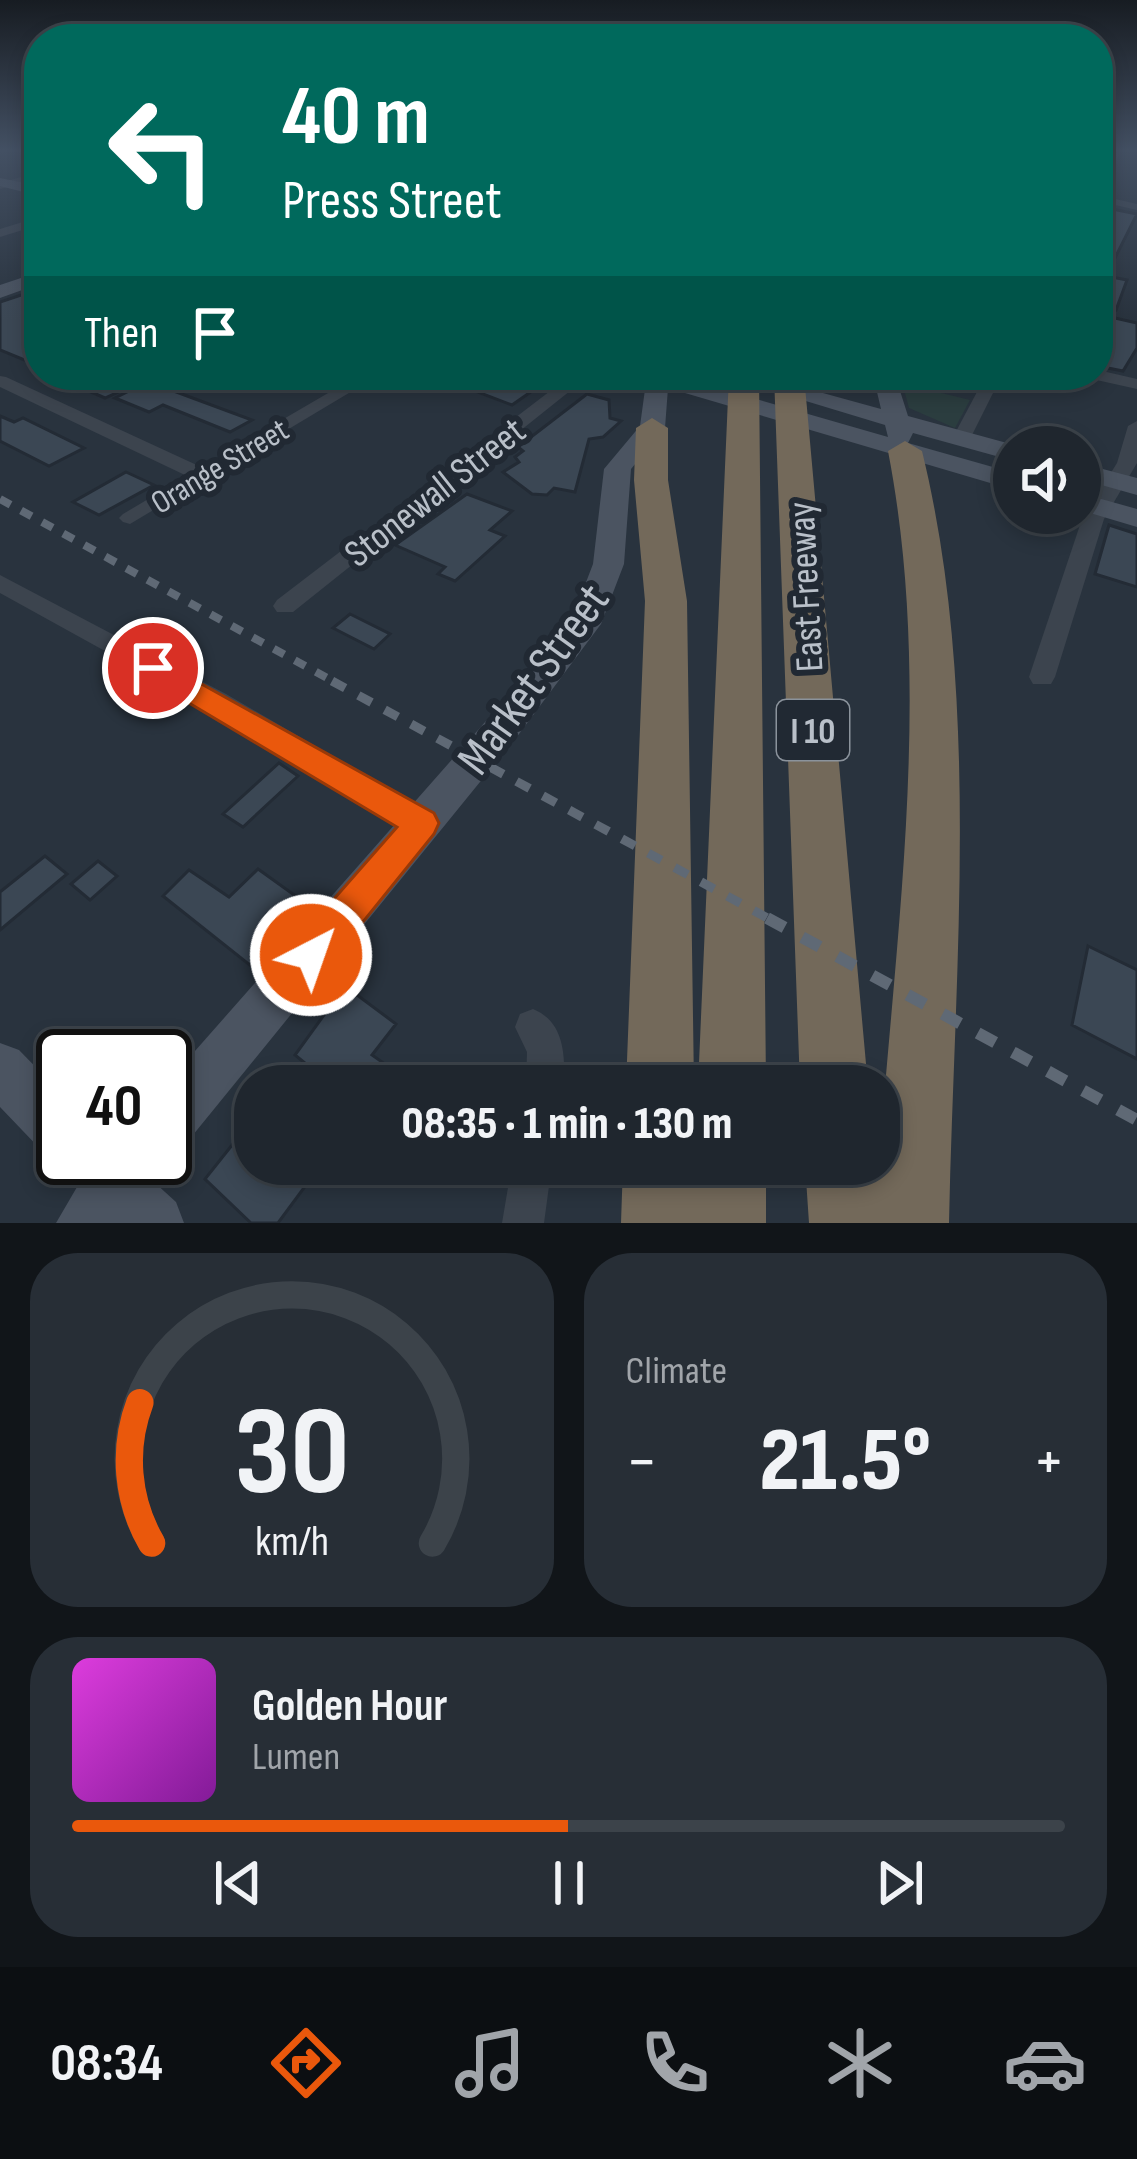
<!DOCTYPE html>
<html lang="en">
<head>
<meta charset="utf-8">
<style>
  :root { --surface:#1f262e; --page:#272e36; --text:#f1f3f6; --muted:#a1a5aa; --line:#3c434a; --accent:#ea580c }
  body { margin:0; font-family:"Sofia Sans Condensed",sans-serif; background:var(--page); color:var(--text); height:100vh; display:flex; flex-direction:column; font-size:45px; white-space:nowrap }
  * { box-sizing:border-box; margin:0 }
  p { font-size:39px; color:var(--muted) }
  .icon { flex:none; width:66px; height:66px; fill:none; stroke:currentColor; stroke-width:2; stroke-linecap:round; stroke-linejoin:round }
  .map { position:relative; height:1223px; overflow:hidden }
  .sheet { display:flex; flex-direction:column; gap:30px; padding:30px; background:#111519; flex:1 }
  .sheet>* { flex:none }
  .banner { position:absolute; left:24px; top:24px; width:1089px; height:366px; border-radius:48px; box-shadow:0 6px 18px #0003,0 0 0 3px var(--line); background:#00695c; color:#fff; overflow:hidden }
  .fabs { position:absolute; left:993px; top:426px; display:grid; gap:24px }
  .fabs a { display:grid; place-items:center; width:108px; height:108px; border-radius:50%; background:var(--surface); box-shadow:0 6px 18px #0003,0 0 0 3px var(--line); font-size:60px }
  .speed { position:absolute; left:36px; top:1029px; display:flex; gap:24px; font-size:60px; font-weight:700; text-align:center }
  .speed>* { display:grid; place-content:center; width:156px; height:156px; border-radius:50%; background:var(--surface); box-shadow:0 6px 18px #0003,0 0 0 3px var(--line); line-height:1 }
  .speed .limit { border:6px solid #111; border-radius:18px; background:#fff; color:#111 }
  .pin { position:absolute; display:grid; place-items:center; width:102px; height:102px; color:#fff; margin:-51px; border:6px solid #fff; border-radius:50%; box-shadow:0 3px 12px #0007 }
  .me { position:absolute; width:132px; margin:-66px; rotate:41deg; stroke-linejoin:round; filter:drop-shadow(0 0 9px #0008) }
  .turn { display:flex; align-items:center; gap:42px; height:252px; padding:0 60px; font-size:54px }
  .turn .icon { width:156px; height:156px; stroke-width:2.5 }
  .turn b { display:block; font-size:84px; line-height:102px }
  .then { display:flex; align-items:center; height:114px; padding:0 60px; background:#0003; gap:24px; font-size:45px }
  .big { font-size:90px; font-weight:800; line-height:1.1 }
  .sheet .card { flex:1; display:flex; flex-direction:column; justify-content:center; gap:18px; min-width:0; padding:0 42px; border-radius:48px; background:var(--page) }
  .sheet .dial { align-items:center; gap:0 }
  .dial svg { height:312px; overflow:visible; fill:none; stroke:var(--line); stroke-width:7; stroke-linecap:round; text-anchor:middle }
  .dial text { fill:var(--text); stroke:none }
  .song { display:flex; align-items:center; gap:36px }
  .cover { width:144px; height:144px; border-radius:18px; background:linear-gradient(135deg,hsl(300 70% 55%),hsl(290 70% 35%)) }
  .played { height:12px; border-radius:6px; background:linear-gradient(90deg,var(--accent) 50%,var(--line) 50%) }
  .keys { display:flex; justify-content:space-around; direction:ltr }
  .heat { display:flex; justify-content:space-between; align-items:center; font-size:66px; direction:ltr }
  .sheet .tiles { flex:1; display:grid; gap:30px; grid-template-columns:1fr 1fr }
  .card:last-child { grid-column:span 2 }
  .trip { position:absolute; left:234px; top:1065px; width:666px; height:120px; border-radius:48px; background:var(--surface); box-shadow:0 6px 18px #0003,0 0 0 3px var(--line); font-weight:800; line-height:120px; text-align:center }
  .menu { display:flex; height:192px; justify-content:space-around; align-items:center; background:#0c0f12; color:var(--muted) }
  .menu .icon { width:84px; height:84px }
  .menu .active { color:var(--accent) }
  .menu b { font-size:54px; color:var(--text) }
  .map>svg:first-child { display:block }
  .green { fill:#2b3d3f }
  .building { fill:#3b4754; stroke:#232b35; stroke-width:3 }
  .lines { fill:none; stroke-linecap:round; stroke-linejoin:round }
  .street { fill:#3c444e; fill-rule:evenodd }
  .secondary { fill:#4b5461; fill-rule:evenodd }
  .highway { fill:#73695a; fill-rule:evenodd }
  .rail-far2 { stroke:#5f6975; stroke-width:8; stroke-dasharray:12 12; stroke-linecap:butt }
  .rail-far1 { stroke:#5f6975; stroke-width:9; stroke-dasharray:15 15; stroke-linecap:butt }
  .rail { stroke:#5f6975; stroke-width:12; stroke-dasharray:20 20; stroke-linecap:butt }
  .route { fill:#ea580c; stroke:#983908; stroke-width:3 }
  .labels { text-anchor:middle; stroke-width:12; stroke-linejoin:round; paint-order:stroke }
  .far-street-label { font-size:33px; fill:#b9c0c9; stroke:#212933 }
  .shield { fill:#212933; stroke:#8b939c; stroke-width:3 }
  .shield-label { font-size:36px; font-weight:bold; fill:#b9c0c9 }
  .street-label { font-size:39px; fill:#b9c0c9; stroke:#212933 }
  .near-street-label { font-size:48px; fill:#b9c0c9; stroke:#212933 }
</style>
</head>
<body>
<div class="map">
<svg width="1137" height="1223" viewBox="0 0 1137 1223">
  <rect width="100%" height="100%" fill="#29333e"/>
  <path class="green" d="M 900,375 L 910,375 L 917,387 L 970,400 L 955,428 L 909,408 Z"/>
  <path class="building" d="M 1112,209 L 1137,214 L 1106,276 L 1127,280 L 1116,310 L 1098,307 L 1098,244 Z
    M 39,289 L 39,366 L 0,350 L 0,302 Z
    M 1115,318 L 1137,323 L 1137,348 L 1123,371 L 1098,366 L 1098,342 L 1104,344 Z
    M 52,375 L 100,375 L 129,387 L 105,398 Z
    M 433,375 L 555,375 L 512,405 Z
    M 145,383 L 171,390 L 252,420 L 230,432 L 163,405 L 149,412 L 115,398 Z
    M 587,394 L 609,400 L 610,418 L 621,421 L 603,437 L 589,439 L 575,492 L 554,488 L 547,495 L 532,494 L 503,472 L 519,462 L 515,457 L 523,451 L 518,447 Z
    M 0,416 L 14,422 L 23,418 L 84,448 L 49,466 L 0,441 Z
    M 126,472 L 154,485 L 99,515 L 73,502 Z
    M 467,494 L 512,511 L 490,530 L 505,536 L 455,581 L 438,574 L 445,567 L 395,545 Z
    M 1109,525 L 1137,534 L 1137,587 L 1095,574 Z
    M 350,614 L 390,634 L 374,649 L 333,628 Z
    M 279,763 L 298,776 L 243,827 L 223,814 Z
    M 45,856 L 67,874 L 0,930 L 0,892 Z
    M 98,861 L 117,876 L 90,900 L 71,884 Z
    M 258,869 L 304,902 L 251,966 L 163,896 L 189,870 L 229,897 Z
    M 1088,946 L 1137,970 L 1137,1059 L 1072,1025 Z
    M 345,986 L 396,1024 L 372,1055 L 416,1086 L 333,1086 L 295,1055 Z
    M 240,1135 L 255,1148 L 255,1164 L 305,1164 L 315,1173 L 278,1223 L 251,1223 L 205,1179 Z"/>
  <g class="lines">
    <path class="street" d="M 0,149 L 12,149 L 0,154 Z
      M 1112,149 L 1122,149 L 1103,187 L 1098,190 L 1098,176 Z
      M 39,172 L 39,178 L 0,189 L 0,183 Z
      M 1098,195 L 1137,204 L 1137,210 L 1098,201 Z
      M 39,217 L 39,225 L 0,237 L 0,229 Z
      M 1098,370 L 1137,379 L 1137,389 L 1092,379 L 1090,375 L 1098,375 Z
      M 359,375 L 379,375 L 130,524 L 123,522 L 119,518 L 123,514 L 187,476 L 0,387 L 0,376 L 6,377 L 201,467 Z
      M 571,375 L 590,375 L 293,612 L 277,612 L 273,606 L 277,600 Z
      M 986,375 L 1002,375 L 968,443 L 954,443 L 952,439 Z
      M 1137,421 L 1137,463 L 1104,519 L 1055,677 L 1051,684 L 1033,684 L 1029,677 L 1082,519 L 1117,463 L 1128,426 Z
      M 0,575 L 226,694 L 432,814 L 436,823 L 432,832 L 421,836 L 410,832 L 208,708 L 0,593 Z
      M 533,1009 C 565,1022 565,1056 564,1086 L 526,1086 L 527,1052 L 515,1027 L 520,1014 Z
      M 512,1164 L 552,1164 L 544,1223 L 502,1223 Z"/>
    <path class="secondary" d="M 0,178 L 39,186 L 39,196 L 0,186 Z
      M 39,272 L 39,284 L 0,298 L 0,285 Z
      M 637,375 L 673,375 L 888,437 L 885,425 L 720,375 L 757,375 L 881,409 L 873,375 L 895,375 L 908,416 L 1022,447 L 1014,447 L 1014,461 L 913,433 L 908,443 L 1014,473 L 1014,490 L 668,388 L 665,428 L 631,469 L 624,564 L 601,624 L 519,734 L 184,1146 L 165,1154 L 165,1085 L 493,713 L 575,611 L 593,564 L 604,469 L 640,426 L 646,382 Z
      M 1080,463 L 1137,478 L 1137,495 L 1080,479 Z
      M 1080,493 L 1137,509 L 1137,527 L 1080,510 Z
      M 0,1043 L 19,1050 L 63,1095 L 63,1158 L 165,1155 L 154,1182 L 176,1202 L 184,1223 L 56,1223 L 77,1187 L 60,1160 L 44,1153 L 0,1107 Z"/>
    <path class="highway" d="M 729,375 L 759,375 L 766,1086 L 698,1086 Z
      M 774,375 L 804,375 L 868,1086 L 800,1086 Z
      M 652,418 L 668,428 L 668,480 L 687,601 L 694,1086 L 626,1086 L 645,601 L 634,480 L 636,428 Z
      M 905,441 L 922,451 C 982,696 954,971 949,1223 L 809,1223 L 805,1164 L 877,1164 L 878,1174 C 895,935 934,689 888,451 Z
      M 623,1164 L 766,1164 L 766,1223 L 621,1223 Z"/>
    <path class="rail-far2" d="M 0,499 L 338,684"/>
    <path class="rail-far1" d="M 332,681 L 773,921"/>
    <path class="rail" d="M 767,918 L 1137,1120"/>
  </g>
  <linearGradient id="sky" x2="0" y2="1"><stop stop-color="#171c22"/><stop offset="0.47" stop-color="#435063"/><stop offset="1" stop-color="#435063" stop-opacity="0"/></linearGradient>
  <rect width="1137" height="320" fill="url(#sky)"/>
  <path class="route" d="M 153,657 L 434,813 L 439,823 L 434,834 L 325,969 L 311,974 L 297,969 L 291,955 L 297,941 L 397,827 L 142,675 L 138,668 Z"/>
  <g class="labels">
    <g class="far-street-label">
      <text transform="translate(219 465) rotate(-31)" y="12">Orange Street</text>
    </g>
    <rect class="shield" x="777" y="700" width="72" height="60" rx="9"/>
    <g class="shield-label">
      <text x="813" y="743">I 10</text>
    </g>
    <g class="street-label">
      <text transform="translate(434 491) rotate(-38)" y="14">Stonewall Street</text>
      <text transform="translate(804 587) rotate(-93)" y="14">East Freeway</text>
    </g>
    <g class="near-street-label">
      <text transform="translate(532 678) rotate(-54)" y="17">Market Street</text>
    </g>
  </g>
</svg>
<div class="fabs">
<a><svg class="icon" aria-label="sound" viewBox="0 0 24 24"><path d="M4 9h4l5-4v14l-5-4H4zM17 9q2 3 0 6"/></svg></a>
</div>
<div class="speed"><div class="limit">40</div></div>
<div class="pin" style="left:153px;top:668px;background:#d93025"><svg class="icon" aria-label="arrive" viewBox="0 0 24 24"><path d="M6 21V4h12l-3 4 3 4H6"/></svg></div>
<svg class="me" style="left:311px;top:955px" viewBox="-20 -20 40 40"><circle r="17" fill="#ea580c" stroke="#fff" stroke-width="3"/><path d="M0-11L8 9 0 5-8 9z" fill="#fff"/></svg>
<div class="trip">08:35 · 1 min · 130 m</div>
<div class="banner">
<div class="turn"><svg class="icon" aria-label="left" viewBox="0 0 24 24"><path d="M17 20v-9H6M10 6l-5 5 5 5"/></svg><div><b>40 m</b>Press Street</div></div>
<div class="then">Then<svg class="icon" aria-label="arrive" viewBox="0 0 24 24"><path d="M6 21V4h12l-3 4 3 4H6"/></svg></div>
</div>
</div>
<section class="sheet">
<div class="tiles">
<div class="card dial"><svg viewBox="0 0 100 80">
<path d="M14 69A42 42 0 1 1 86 69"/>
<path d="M14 69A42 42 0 0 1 11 33" stroke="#ea580c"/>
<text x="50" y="56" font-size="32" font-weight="700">30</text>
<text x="50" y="72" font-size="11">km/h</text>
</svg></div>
<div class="card"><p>Climate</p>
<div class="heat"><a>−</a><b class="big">21.5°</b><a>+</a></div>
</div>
<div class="card">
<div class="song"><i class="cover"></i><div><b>Golden Hour</b><p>Lumen</p></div></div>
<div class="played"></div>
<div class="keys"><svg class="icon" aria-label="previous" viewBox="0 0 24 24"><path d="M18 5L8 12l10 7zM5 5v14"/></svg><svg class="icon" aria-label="pause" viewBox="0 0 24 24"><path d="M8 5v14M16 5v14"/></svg><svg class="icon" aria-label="next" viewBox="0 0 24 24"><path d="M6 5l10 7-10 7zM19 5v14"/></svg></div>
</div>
</div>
</section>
<nav class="menu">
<b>08:34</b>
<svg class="icon active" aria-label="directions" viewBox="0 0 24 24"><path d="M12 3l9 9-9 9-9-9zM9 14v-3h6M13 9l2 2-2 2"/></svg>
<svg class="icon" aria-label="music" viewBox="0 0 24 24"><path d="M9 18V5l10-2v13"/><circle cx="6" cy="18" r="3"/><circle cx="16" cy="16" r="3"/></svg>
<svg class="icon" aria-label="phone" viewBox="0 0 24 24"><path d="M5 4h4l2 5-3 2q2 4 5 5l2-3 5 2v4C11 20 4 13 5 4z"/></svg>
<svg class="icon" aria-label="climate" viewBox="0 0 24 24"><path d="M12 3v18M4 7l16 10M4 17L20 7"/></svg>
<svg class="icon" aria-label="car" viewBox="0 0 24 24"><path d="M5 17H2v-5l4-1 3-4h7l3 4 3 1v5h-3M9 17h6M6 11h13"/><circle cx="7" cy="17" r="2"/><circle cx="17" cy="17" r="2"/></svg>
</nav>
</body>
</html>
